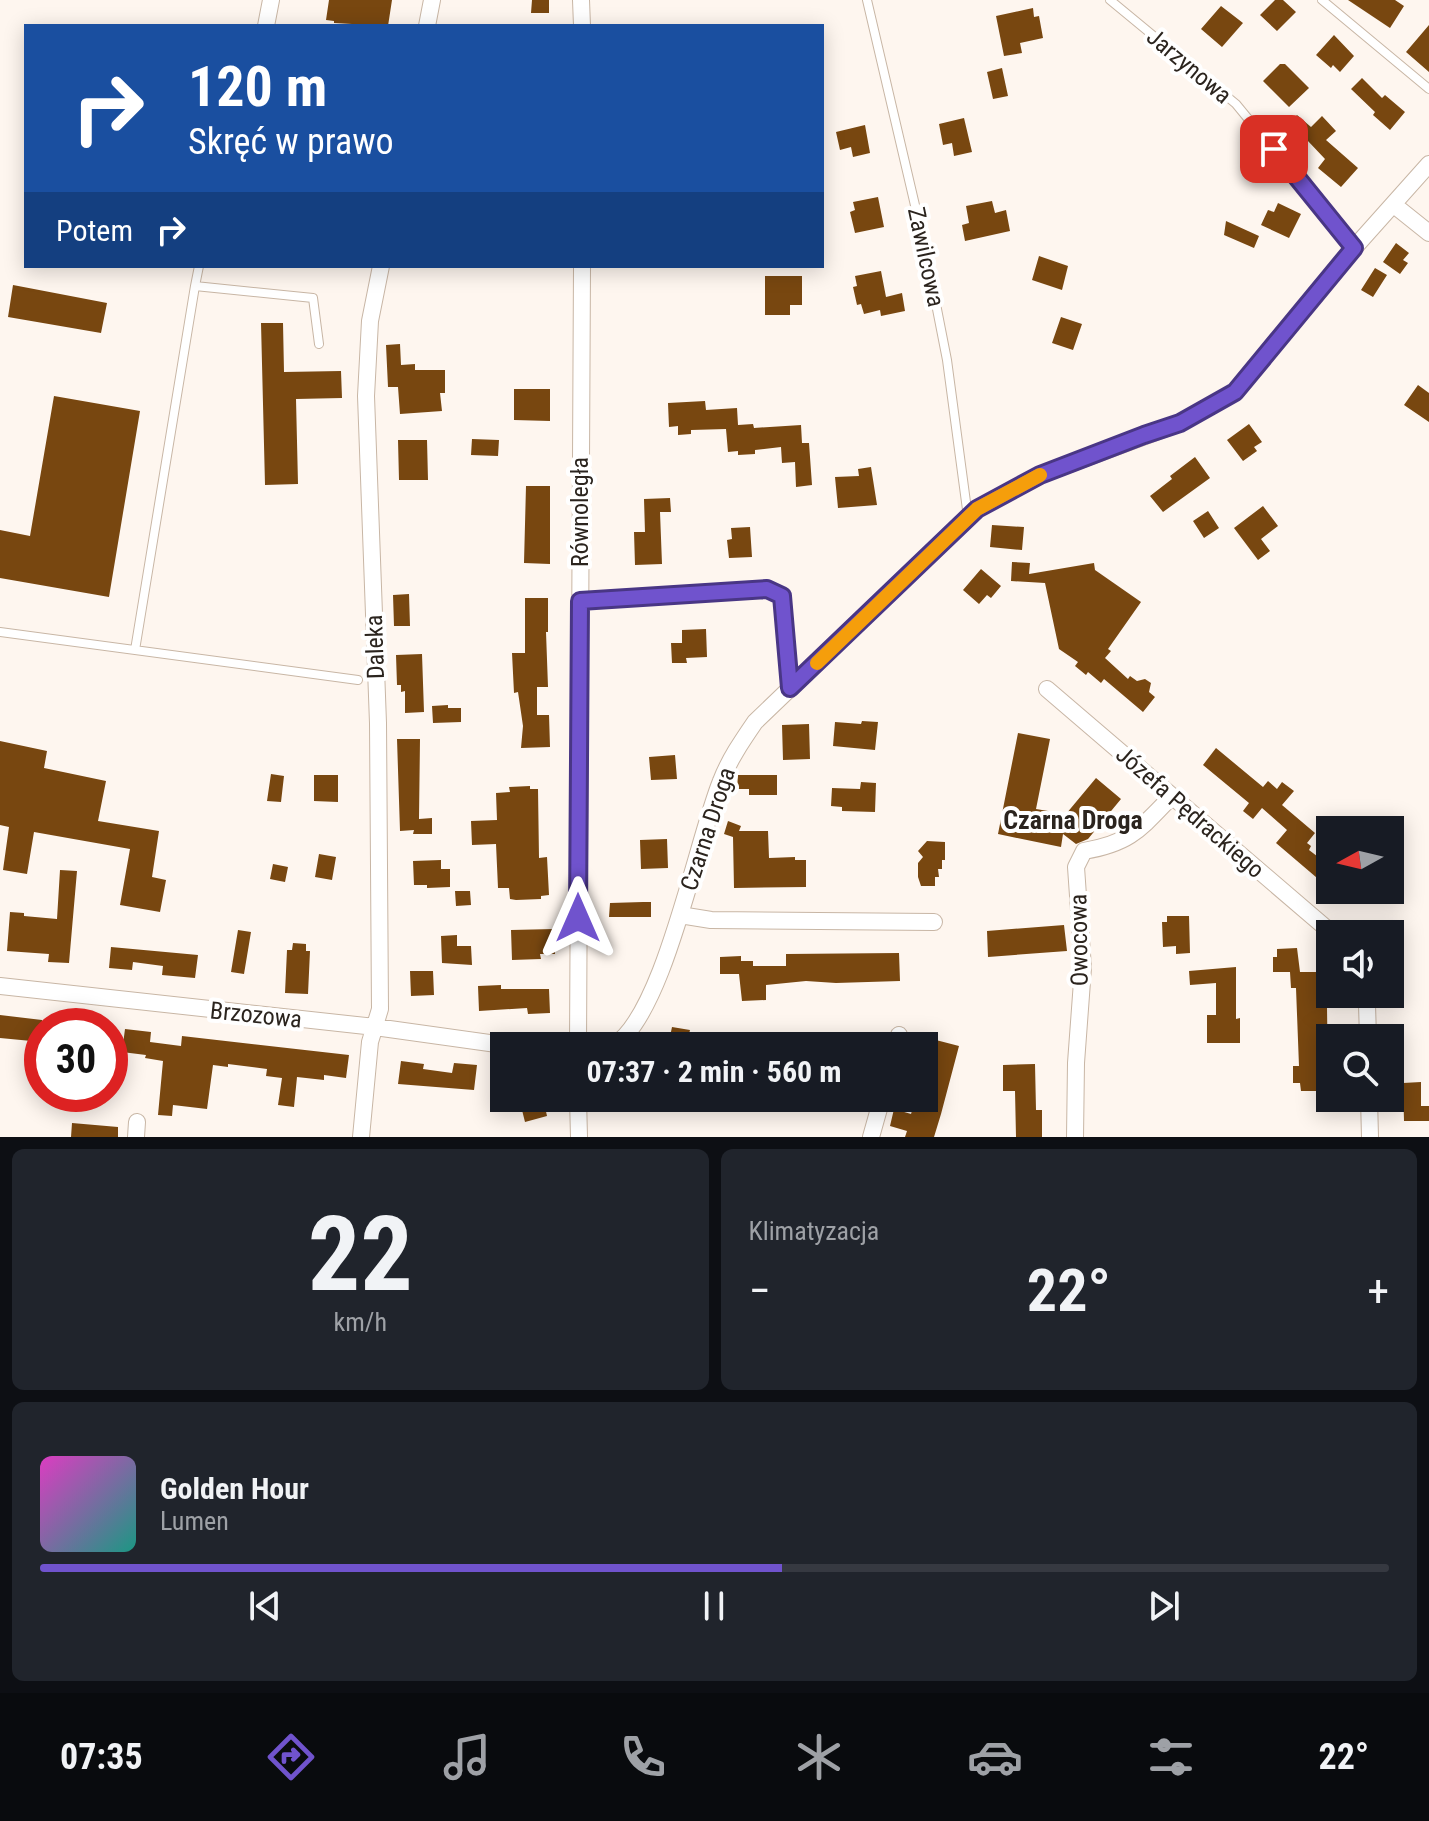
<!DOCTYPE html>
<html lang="pl">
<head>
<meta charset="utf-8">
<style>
  :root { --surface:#171b24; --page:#20242c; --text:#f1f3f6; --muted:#9ea1a6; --line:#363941; --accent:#7053cd }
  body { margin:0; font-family:"Roboto Condensed",sans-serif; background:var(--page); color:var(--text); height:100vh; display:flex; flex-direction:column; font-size:30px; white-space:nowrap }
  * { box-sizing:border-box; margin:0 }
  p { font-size:26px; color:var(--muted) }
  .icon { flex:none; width:44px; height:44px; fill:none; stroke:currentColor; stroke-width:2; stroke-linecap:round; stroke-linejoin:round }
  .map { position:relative; height:1137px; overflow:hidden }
  .side { display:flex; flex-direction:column; gap:12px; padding:12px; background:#0d0f14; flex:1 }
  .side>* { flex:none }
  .guide { position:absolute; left:24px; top:24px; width:800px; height:244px; border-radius:0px; box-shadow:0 4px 20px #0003; background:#1a4fa0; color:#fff; overflow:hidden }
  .needle { width:52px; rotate:262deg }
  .fabs { position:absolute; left:1316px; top:816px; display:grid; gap:16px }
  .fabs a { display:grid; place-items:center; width:88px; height:88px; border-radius:0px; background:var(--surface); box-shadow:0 4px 20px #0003; font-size:40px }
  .speed { position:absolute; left:24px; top:1008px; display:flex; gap:16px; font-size:40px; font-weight:700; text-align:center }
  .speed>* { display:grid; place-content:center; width:104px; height:104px; border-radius:50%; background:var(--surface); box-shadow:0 4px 20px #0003; line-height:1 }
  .speed .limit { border:12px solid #d22; background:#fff; color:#111 }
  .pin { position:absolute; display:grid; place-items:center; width:68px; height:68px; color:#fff; margin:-34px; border-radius:16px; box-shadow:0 4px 12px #0006 }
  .me { position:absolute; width:88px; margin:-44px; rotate:0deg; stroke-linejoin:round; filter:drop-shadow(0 0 6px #0008) }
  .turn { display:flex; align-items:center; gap:28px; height:168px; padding:0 32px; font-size:36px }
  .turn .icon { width:104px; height:104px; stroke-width:2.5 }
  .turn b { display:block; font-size:56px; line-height:68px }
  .then { display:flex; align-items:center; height:76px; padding:0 32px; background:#0003; gap:16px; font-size:30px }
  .big { font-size:60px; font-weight:700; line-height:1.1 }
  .side .widget { flex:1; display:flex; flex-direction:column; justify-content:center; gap:12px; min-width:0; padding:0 28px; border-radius:12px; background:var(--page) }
  .side .dial { align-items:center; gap:0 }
  .dial b { font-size:104px; line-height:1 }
  .song { display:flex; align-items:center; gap:24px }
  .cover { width:96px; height:96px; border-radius:12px; background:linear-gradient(135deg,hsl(310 70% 55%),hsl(170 70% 35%)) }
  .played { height:8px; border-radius:4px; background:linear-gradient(90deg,var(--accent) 55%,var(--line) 55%) }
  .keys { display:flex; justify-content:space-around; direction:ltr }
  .heat { display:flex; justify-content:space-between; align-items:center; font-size:44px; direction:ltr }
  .side .tiles { flex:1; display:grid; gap:12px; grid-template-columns:1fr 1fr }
  .widget:last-child { grid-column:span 2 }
  .trip { position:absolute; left:490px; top:1032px; width:448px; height:80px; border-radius:0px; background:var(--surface); box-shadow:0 4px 20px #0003; font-weight:700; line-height:80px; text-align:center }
  .dock { display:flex; height:128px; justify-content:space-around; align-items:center; background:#090b0e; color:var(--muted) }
  .dock .icon { width:56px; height:56px }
  .dock .selected { color:var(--accent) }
  .dock b { font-size:36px; color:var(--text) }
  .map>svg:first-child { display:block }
  .building { fill:#784710 }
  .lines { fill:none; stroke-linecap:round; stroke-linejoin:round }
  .service-casing { stroke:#c8b6a5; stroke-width:10 }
  .minor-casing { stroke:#c8b6a5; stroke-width:18 }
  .service { stroke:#fff; stroke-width:8 }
  .minor { stroke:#fff; stroke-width:16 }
  .route-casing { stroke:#493685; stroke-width:20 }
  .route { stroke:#7053cd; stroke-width:14 }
  .slow { stroke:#f59e0b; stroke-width:14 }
  .labels { text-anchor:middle; stroke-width:8; stroke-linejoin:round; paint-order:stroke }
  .street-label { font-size:24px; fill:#2b241e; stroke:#fff }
  .neighbourhood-label { font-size:26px; font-weight:bold; fill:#2b241e; stroke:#fff }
</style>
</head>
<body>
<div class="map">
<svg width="1429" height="1137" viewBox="0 0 1429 1137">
  <rect width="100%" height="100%" fill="#fef6ef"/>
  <path class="building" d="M 329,0 L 392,0 L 388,26 L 334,23 L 334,21 L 326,20 Z
    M 532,0 L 549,0 L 549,13 L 531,13 Z
    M 1275,0 L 1283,0 L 1296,12 L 1277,31 L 1260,15 Z
    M 1348,0 L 1395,0 L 1404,6 L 1390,28 Z
    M 1221,6 L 1243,23 L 1222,47 L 1201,29 Z
    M 1033,8 L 1034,17 L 1039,16 L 1043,38 L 1020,43 L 1022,53 L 1004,56 L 996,16 Z
    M 1429,25 L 1429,72 L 1406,52 Z
    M 1334,35 L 1354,56 L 1340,72 L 1333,65 L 1331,68 L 1316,55 Z
    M 1280,64 L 1285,64 L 1309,88 L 1289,107 L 1263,81 Z
    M 1002,68 L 1008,96 L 993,99 L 987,72 Z
    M 1362,78 L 1382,98 L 1385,95 L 1405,112 L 1390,130 L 1373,115 L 1375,112 L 1351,89 Z
    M 1297,115 L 1311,127 L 1322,116 L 1336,131 L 1326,140 L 1358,168 L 1341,187 L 1318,168 L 1325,159 L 1290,122 Z
    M 964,118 L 972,152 L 954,156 L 952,143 L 943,145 L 939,124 Z
    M 865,125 L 870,153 L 853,157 L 851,147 L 840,150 L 836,132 Z
    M 878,197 L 884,227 L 855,233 L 850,212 L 855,210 L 853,202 Z
    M 992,201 L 995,213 L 1006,210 L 1010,231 L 965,241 L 962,225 L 969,223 L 966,206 Z
    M 1278,203 L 1301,214 L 1289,238 L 1261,225 L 1268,210 L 1274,212 Z
    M 1226,221 L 1259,236 L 1254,248 L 1224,235 Z
    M 1396,243 L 1409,253 L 1403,260 L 1408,263 L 1400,274 L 1383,262 Z
    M 1039,256 L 1068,266 L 1062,290 L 1032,280 Z
    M 1375,268 L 1387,275 L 1373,297 L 1361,290 Z
    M 881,271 L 886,297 L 902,293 L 905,311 L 881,316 L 880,310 L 864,314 L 861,304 L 857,305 L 853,287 L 857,286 L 855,276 Z
    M 765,276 L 802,276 L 802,305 L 790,305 L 790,315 L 765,315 Z
    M 13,285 L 107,303 L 101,333 L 8,317 Z
    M 1061,317 L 1082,324 L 1073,350 L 1052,343 Z
    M 261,323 L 283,323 L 284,372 L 341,371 L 342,398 L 296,399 L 298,484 L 265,485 Z
    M 400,344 L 401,365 L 415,364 L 415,370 L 445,370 L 445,393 L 440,393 L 442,411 L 400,414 L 398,387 L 388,387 L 386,345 Z
    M 1418,385 L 1429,393 L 1429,422 L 1404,405 Z
    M 514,389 L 550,389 L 550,421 L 514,420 Z
    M 54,396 L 140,411 L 109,597 L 0,578 L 0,530 L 30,536 Z
    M 705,401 L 706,410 L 737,408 L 738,425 L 753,424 L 754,428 L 801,425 L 802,443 L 809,443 L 812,485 L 796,487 L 795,462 L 782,463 L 781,447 L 755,450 L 755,454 L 738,455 L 738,451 L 728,452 L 726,429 L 691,430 L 691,434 L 678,435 L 678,426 L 669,427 L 668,403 Z
    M 1249,424 L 1262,442 L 1254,447 L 1257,451 L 1243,461 L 1227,440 Z
    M 472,439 L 499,440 L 498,456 L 471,455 Z
    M 398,440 L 427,440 L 428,480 L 399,480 Z
    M 1195,457 L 1210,478 L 1163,512 L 1150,496 L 1172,479 L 1170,476 Z
    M 871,467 L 877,505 L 838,508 L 835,477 L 859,476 L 858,469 Z
    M 526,486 L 550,486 L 550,564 L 524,563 Z
    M 670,498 L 671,512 L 660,512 L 662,564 L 635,565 L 634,532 L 645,532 L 644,499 Z
    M 1263,506 L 1278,526 L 1261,539 L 1270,551 L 1258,560 L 1234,528 Z
    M 1208,511 L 1219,528 L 1204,538 L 1193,521 Z
    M 992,525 L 1024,527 L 1022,550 L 990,547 Z
    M 750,527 L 752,557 L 729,558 L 727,540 L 732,539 L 731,528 Z
    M 1012,562 L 1030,563 L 1029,574 L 1094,563 L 1095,570 L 1141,602 L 1108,649 L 1111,651 L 1105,658 L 1128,679 L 1130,676 L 1137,681 L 1145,679 L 1151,683 L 1149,692 L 1155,697 L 1143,712 L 1104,679 L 1101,683 L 1088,672 L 1086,675 L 1075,666 L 1078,662 L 1059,649 L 1045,583 L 1011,581 Z
    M 981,569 L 1001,586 L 991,598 L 987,595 L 979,604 L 963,590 Z
    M 409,594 L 410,626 L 394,626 L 393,595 Z
    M 525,598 L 548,598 L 548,632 L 546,632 L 548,687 L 537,687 L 537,715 L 549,715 L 550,747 L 521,748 L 523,726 L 518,692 L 514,693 L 512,653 L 525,653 Z
    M 706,629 L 707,657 L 686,658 L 687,663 L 672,663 L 671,643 L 682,643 L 682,630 Z
    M 422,654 L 424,712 L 405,713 L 405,691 L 401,692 L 401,685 L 397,685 L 396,655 Z
    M 448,705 L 448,708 L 461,708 L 461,722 L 433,723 L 432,706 Z
    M 862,721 L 878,722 L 875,750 L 833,746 L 835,722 L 861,724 Z
    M 809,724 L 810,759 L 783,760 L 782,725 Z
    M 1018,733 L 1050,739 L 1036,809 L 1066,814 L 1096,778 L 1121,799 L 1088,839 L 1076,844 L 1063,834 L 1061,847 L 998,834 Z
    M 397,739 L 420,739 L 419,819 L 432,818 L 432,834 L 413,834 L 414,830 L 400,831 Z
    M 0,741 L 47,751 L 44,768 L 106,781 L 98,821 L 159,831 L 152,877 L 166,880 L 160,912 L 120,905 L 130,849 L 34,832 L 27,874 L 3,870 L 9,827 L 0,825 Z
    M 1216,748 L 1263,787 L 1268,781 L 1277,789 L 1282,782 L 1294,791 L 1282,805 L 1315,833 L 1307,843 L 1311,846 L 1309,850 L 1330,866 L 1330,889 L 1276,843 L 1287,830 L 1262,808 L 1253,819 L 1243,811 L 1249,803 L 1203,765 Z
    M 675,755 L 677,779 L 651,780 L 649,757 Z
    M 271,774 L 284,776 L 281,802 L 267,801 Z
    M 314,775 L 338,775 L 338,802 L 314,801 Z
    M 738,775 L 777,775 L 777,795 L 749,795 L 749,789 L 737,789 Z
    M 861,782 L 876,783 L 875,812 L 842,811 L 842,807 L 831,806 L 832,788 L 860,789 Z
    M 530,786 L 530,789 L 538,789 L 539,858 L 547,857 L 549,895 L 541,896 L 541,899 L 516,900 L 510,899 L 509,888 L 498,888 L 496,844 L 472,845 L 471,821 L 497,820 L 496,793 L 510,792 L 509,787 Z
    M 728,821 L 741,826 L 739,831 L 768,831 L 769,858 L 795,857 L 795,860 L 806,860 L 806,887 L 734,888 L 733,837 L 724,834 Z
    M 667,839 L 668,868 L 641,869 L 640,840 Z
    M 927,841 L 945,842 L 945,860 L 942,860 L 942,869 L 938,869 L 939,877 L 935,877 L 935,886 L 921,886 L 918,877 L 918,863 L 923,857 L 918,851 Z
    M 319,854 L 336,857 L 332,880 L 315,877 Z
    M 441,860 L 441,869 L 450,869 L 450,887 L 427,888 L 427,885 L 414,885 L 413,861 Z
    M 273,864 L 288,867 L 285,882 L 270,879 Z
    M 60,870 L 77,871 L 69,963 L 48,962 L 49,954 L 7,951 L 10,912 L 24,913 L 24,916 L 57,919 Z
    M 455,891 L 470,891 L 471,905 L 456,906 Z
    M 643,902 L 651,902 L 651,917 L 609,917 L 610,903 Z
    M 1167,916 L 1189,916 L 1190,953 L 1176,954 L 1176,946 L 1163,947 L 1162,922 L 1167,922 Z
    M 1064,925 L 1067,951 L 988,957 L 987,931 Z
    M 554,929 L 555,954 L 540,954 L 541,959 L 512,960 L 511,930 Z
    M 238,930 L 251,932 L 244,974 L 231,972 Z
    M 457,935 L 457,946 L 471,946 L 472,965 L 442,963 L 441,936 Z
    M 293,943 L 306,944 L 306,951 L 310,951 L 308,994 L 285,993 L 287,950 L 292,950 Z
    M 111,947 L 198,955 L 195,978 L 162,975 L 163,966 L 133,962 L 132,970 L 109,968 Z
    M 1297,948 L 1300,972 L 1318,972 L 1319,995 L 1322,995 L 1322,1004 L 1327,1008 L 1328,1078 L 1325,1082 L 1325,1091 L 1301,1091 L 1300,1083 L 1293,1083 L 1293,1066 L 1299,1066 L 1296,988 L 1291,988 L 1290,972 L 1273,972 L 1273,957 L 1277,957 L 1277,949 Z
    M 899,953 L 900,981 L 836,983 L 806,981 L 766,985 L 766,1000 L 742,1001 L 739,974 L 720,974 L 720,957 L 741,956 L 741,961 L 753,961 L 753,966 L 786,966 L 786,954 Z
    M 1236,967 L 1236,1019 L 1240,1018 L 1240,1043 L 1207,1043 L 1207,1015 L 1216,1015 L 1216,983 L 1190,985 L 1189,971 Z
    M 410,971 L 433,971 L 434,995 L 411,996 Z
    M 501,985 L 501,989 L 549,989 L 550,1013 L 528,1014 L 527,1008 L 479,1011 L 478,986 Z
    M 0,1015 L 42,1020 L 42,1042 L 0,1038 Z
    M 672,1027 L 690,1030 L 686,1046 L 668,1046 Z
    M 125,1029 L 151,1032 L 150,1042 L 181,1046 L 182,1036 L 349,1055 L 346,1078 L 324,1075 L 324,1080 L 297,1077 L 294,1107 L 278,1105 L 282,1078 L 266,1076 L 267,1069 L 228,1064 L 228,1067 L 213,1065 L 207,1109 L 173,1105 L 172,1116 L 158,1115 L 163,1061 L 145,1058 L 146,1055 L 122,1052 Z
    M 932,1039 L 959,1046 L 941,1114 L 934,1137 L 905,1137 L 907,1131 L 890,1126 L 894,1109 L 911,1114 L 916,1098 L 924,1098 L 924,1046 L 930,1047 Z
    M 401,1061 L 424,1064 L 423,1069 L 452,1073 L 454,1063 L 477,1065 L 474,1090 L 398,1084 Z
    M 1035,1064 L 1036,1110 L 1042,1110 L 1042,1137 L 1016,1137 L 1015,1091 L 1003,1091 L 1003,1065 Z
    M 1421,1082 L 1421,1106 L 1429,1106 L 1429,1121 L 1404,1121 L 1403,1083 Z
    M 519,1098 L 543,1098 L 547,1116 L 525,1122 Z
    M 72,1123 L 118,1127 L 118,1137 L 71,1137 Z"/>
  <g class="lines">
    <g class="service-casing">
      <path id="service" d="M 867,0 L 925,248 L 947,360 L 968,517
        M 1110,0 L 1236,104 L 1354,248
        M 1322,0 L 1429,89
        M 195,286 L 199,266
        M 581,601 L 767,589 L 782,596 L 790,687
        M 0,632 L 358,680
        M 135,650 L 195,286 L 313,298 L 319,344"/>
    </g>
    <g class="minor-casing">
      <path id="minor" d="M 581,0 L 582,26
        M 266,26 L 271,0
        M 427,26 L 432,0
        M 1394,205 L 1429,233
        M 1047,689 L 1333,934
        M 680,915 L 711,920 L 934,922
        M 0,986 L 375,1027 L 511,1046
        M 1364,994 L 1367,1004 L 1368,1038
        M 578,1046 L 582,266
        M 613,1046 C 664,1016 697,839 721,781 C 729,760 742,741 755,722 L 977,509 L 1040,475 L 1180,423 L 1235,392 L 1354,248 L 1429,164
        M 896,1046 L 899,1035
        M 578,1098 L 579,1137
        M 1369,1098 L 1370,1137
        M 136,1137 L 137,1122
        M 361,1137 L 370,1042 L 380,1009 L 378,723 L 366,396 L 370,321 L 381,266
        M 871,1137 L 882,1098
        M 1075,1137 L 1076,1063 L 1083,968 L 1076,867 L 1084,851 C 1131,843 1140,829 1172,796"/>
    </g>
    <use href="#service" class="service"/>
    <use href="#minor" class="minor"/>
  </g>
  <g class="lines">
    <g class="route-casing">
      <path id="route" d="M 578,918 L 580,601 L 767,589 L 782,596 L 790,688 L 977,509 L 1040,475 L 1144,435 L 1180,423 L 1235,392 L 1354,248 L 1274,149"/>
    </g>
    <use href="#route" class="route"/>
    <path class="slow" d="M 817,663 L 977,509 L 1040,475"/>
  </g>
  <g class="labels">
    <g class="street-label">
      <text transform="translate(1189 66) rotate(40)" y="8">Jarzynowa</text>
      <text transform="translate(926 257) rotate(78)" y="8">Zawilcowa</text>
      <text transform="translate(580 512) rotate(-90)" y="8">Równoległa</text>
      <text transform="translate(375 647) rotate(-92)" y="8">Daleka</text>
      <text transform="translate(1190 812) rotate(41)" y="8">Józefa Pędrackiego</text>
      <text transform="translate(708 829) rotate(-72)" y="8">Czarna Droga</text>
      <text transform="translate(1079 940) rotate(-91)" y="8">Owocowa</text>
      <text transform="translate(256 1015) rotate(6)" y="8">Brzozowa</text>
    </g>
    <g class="neighbourhood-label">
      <text x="1073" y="829">Czarna Droga</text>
    </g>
  </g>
</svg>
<div class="fabs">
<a><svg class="needle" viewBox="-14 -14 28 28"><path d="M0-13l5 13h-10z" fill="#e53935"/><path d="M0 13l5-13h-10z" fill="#9ea1a6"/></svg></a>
<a><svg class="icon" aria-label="sound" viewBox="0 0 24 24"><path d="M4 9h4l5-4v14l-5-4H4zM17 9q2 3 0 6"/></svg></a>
<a><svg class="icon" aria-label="search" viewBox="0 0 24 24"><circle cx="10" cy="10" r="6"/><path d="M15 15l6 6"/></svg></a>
</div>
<div class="speed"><div class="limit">30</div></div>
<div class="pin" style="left:1274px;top:149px;background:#d93025"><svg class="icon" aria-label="arrive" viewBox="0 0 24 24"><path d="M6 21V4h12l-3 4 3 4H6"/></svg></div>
<svg class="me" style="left:578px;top:918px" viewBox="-20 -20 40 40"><path d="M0-17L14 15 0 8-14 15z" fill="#7053cd" stroke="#fff" stroke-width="4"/></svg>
<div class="trip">07:37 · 2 min · 560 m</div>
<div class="guide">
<div class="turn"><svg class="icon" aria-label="right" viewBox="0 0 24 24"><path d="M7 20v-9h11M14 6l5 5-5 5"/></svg><div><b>120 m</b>Skręć w prawo</div></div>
<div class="then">Potem<svg class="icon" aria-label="right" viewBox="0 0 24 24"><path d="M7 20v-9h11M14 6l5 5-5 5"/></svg></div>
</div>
</div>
<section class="side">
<div class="tiles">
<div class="widget dial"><b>22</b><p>km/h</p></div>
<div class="widget"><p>Klimatyzacja</p>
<div class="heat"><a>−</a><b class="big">22°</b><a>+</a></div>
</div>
<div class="widget">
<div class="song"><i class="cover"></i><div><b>Golden Hour</b><p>Lumen</p></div></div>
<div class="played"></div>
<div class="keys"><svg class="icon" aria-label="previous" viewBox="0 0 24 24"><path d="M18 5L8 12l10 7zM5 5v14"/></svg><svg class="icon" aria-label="pause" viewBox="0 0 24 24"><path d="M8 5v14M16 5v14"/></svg><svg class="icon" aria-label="next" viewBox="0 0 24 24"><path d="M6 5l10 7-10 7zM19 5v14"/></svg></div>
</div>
</div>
</section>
<nav class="dock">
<b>07:35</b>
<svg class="icon selected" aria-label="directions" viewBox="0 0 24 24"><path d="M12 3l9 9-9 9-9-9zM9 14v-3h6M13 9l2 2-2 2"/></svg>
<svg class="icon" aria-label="music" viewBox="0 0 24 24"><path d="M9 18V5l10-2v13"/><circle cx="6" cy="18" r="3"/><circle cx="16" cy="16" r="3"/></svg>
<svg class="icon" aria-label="phone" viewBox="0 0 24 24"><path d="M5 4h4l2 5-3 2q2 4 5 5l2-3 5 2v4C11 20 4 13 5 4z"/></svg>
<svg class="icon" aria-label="climate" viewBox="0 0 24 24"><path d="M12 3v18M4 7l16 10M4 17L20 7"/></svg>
<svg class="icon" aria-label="car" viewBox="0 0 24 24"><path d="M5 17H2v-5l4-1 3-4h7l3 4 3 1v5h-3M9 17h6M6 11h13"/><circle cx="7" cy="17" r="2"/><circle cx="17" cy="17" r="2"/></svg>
<svg class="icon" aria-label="filters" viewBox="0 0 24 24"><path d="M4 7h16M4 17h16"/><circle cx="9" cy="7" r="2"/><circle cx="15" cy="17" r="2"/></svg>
<b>22°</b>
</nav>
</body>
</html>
